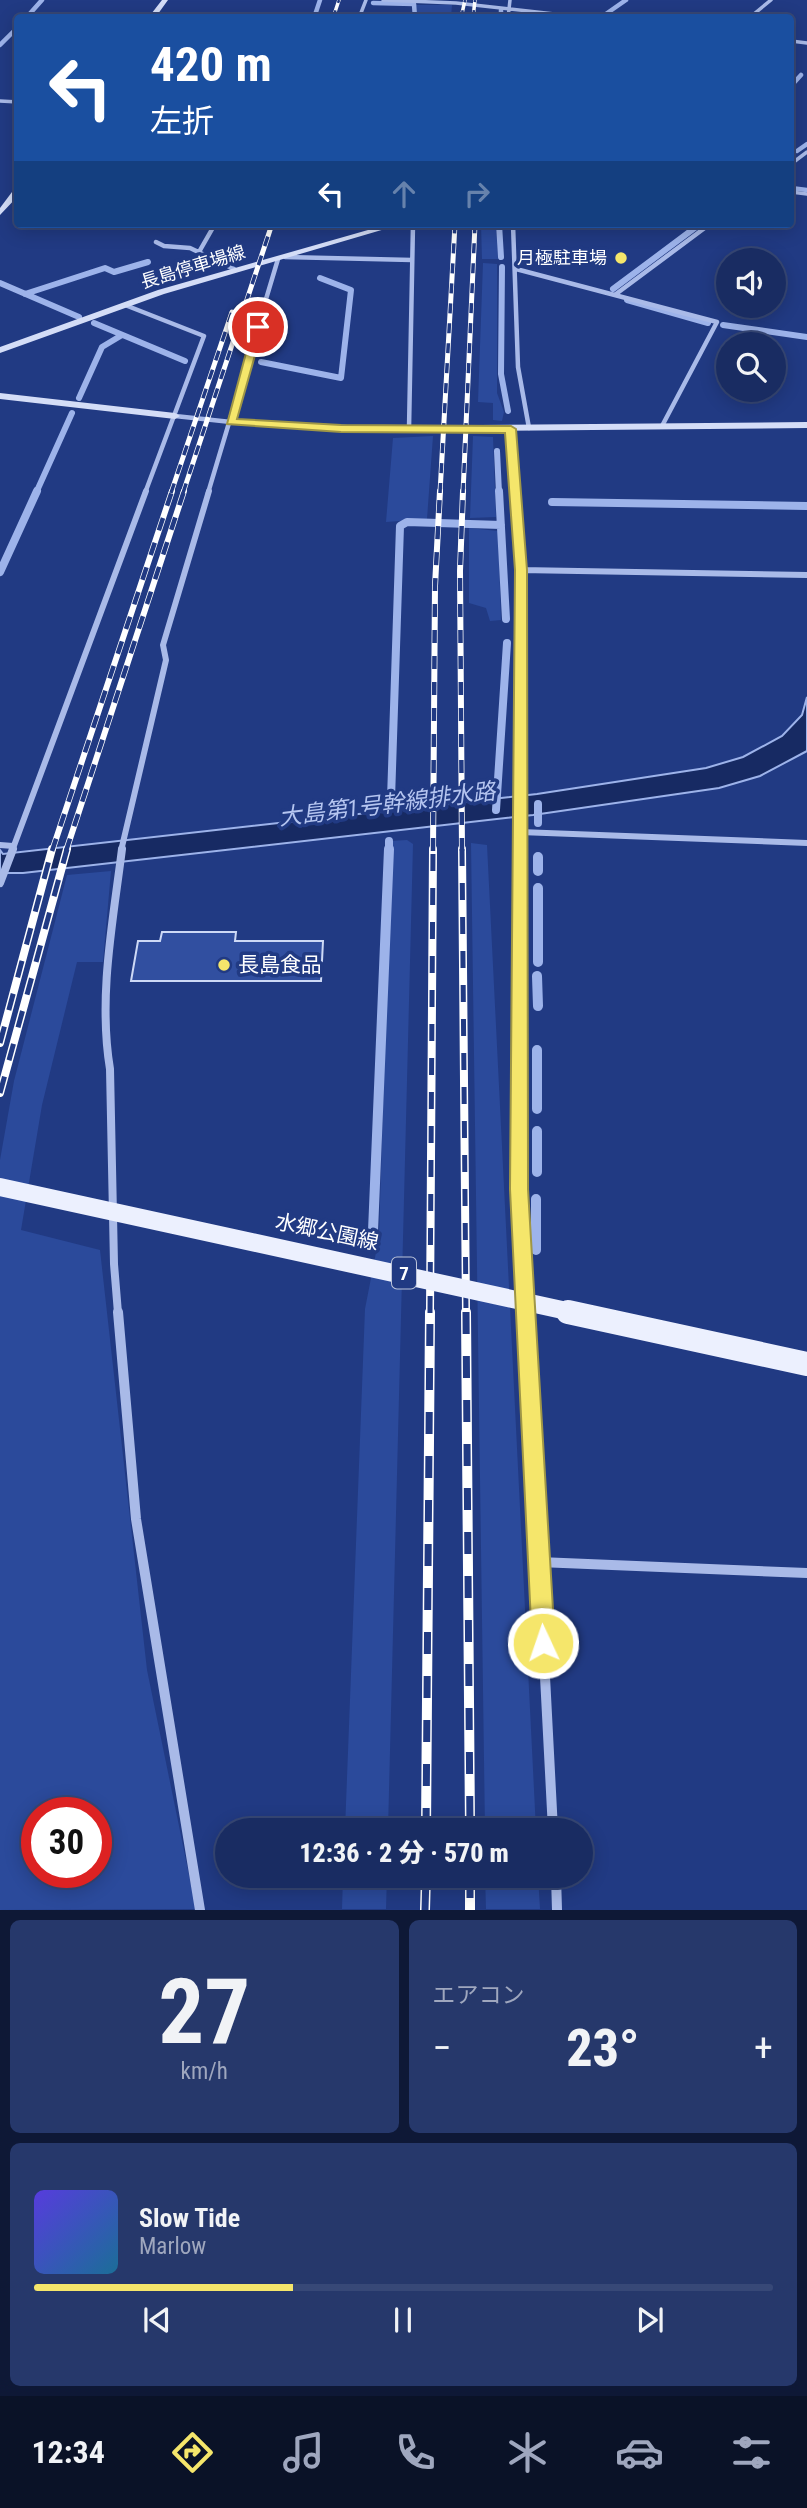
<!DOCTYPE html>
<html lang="ja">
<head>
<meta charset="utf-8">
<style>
  :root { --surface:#192c62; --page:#26386b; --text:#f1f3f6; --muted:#9fa7be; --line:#374877; --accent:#f5e66b }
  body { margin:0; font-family:"Roboto Condensed","Noto Sans JP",sans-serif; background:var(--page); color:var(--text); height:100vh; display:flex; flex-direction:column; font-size:26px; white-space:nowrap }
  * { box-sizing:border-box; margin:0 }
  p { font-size:23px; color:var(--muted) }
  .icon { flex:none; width:38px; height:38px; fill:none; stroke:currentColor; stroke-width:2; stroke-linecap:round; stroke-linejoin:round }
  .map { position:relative; height:1910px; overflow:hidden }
  .drawer { display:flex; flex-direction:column; gap:10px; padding:10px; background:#0e1836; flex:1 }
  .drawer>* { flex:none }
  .hud { position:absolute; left:14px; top:14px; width:780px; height:214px; border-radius:7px; box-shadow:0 4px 18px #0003,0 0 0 2px var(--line); background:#1a4fa0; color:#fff; overflow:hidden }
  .tools { position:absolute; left:716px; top:248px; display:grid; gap:14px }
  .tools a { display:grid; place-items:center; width:70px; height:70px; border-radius:50%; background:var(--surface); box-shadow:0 4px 18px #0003,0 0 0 2px var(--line); font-size:35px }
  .speed { position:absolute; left:21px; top:1797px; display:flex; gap:14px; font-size:35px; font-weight:700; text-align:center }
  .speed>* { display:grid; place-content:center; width:91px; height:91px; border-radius:50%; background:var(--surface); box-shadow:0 4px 18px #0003,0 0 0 2px var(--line); line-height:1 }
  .speed .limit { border:10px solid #d22; background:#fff; color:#111 }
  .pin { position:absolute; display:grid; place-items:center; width:60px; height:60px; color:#fff; margin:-30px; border:4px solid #fff; border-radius:50%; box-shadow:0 2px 7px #0007 }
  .me { position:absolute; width:77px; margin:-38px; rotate:357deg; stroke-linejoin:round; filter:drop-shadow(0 0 5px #0008) }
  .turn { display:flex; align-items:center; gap:24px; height:147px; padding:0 21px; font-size:32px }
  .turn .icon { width:91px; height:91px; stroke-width:2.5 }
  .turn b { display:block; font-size:49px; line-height:60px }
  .lanes { display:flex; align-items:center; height:66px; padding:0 21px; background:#0003; justify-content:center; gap:35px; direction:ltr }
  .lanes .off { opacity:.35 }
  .big { font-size:52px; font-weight:800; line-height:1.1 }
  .drawer .card { flex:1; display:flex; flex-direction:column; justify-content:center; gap:10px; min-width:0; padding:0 24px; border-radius:10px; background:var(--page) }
  .drawer .dial { align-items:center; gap:0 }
  .dial b { font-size:91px; line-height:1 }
  .song { display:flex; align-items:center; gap:21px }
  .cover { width:84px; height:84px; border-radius:10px; background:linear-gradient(135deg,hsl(250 70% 55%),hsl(200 70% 35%)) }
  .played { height:7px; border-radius:4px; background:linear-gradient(90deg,var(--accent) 35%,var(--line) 35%) }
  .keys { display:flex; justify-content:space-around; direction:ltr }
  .heat { display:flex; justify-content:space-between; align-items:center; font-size:38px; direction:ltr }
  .drawer .tiles { flex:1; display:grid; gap:10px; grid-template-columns:1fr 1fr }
  .card:last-child { grid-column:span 2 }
  .trip { position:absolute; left:215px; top:1818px; width:378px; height:70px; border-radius:35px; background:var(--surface); box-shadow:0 4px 18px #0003,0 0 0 2px var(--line); font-weight:800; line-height:70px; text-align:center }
  .dock { display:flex; height:112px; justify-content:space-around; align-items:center; background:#0a1227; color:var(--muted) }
  .dock .icon { width:49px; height:49px }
  .dock .on { color:var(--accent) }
  .dock b { font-size:32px; color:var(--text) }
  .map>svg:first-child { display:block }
  .green { fill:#2b4a9b; fill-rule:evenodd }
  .water { fill:#172a63; stroke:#9db3ea; stroke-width:2 }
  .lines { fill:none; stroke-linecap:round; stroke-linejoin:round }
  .stream-far3 { stroke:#9db3ea; stroke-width:4.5 }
  .stream-far2 { stroke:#9db3ea; stroke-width:6 }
  .stream-far1 { stroke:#9db3ea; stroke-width:8 }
  .stream { stroke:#9db3ea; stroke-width:10 }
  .building { fill:#314fa0; stroke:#cdd9f6; stroke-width:2 }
  .street-far4 { stroke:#a9bae8; stroke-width:3.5 }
  .street-far3 { stroke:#a9bae8; stroke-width:4.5 }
  .street-far2 { stroke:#a9bae8; stroke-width:6 }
  .street-far1 { stroke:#a9bae8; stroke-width:8 }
  .street { stroke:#a9bae8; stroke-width:10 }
  .secondary { fill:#d4ddf7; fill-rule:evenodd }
  .rail-far4-casing { stroke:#fff; stroke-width:3.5 }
  .rail-far3-casing { stroke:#fff; stroke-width:5 }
  .rail-far2-casing { stroke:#fff; stroke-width:6 }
  .rail-far1-casing { stroke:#fff; stroke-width:8 }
  .rail-casing { stroke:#fff; stroke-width:10 }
  .rail-far4 { stroke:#213a83; stroke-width:2.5; stroke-dasharray:8; stroke-linecap:butt }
  .rail-far3 { stroke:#213a83; stroke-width:3.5; stroke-dasharray:10; stroke-linecap:butt }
  .rail-far2 { stroke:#213a83; stroke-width:4.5; stroke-dasharray:13; stroke-linecap:butt }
  .rail-far1 { stroke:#213a83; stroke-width:5; stroke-dasharray:17; stroke-linecap:butt }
  .rail { stroke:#213a83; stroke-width:7; stroke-dasharray:22; stroke-linecap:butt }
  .primary-bridge-far1 { stroke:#ecf0fe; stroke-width:18 }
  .primary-bridge { stroke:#ecf0fe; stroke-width:24 }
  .route { fill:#f5e66b; stroke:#9f9646; stroke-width:2 }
  .poi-dot { fill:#f5e66b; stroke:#213a83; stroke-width:2.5 }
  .labels { text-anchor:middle; stroke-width:7; stroke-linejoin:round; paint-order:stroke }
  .far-poi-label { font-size:18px; fill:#fff; stroke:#213a83; text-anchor:end }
  .far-street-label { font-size:18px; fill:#fff; stroke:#213a83 }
  .shield { fill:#213a83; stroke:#bcc4da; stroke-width:2 }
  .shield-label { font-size:19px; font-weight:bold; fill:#fff }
  .poi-label { font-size:21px; fill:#fff; stroke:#213a83; text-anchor:start }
  .street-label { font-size:21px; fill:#fff; stroke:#213a83 }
  .water-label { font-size:23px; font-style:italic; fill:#b5c5f0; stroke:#213a83 }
</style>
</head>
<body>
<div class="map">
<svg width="807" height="1910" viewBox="0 0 807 1910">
  <rect width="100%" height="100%" fill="#213a83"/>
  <path class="green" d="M 415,5 L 452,5 L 451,17 L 416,17 Z
    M 481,224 L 496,224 L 498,259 L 482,259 Z
    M 483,263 L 497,264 L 497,393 L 504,412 L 502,421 L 493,420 L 493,403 L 478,402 Z
    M 433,436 L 427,519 L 386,522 L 393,438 Z
    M 473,436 L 493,437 L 496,517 L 470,518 Z
    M 469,528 L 498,531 L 501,620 L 490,621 L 486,608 L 469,603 Z
    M 407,840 L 413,844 L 388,1830 L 345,1830 L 365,1309 L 379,1237 L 391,841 Z
    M 471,843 L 487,845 L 536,1830 L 485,1830 Z
    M 111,871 L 103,962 L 77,962 L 42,1105 L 21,1230 L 100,1250 L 147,1670 L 196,1909 L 0,1910 L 0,1160 L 14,1081 L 67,875 ZM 37,1813 L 96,1813 L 96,1872 L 37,1872 Z
    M 343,1876 L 387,1876 L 386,1909 L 342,1909 Z
    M 485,1876 L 538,1876 L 540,1909 L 486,1909 Z"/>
  <path class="water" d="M 807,697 L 807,751 L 760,776 L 719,788 L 533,815 L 23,873 L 0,873 L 0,850 L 3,854 L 537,794 L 706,768 L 743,757 L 782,736 L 802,715 Z"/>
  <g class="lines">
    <path class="stream-far3" d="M 373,3 L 414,4 L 415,18
      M 501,10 L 501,18
      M 603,16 L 626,0
      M 26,18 L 42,0
      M 314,18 L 320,0
      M 0,45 L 18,27
      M 791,86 L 801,75
      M 797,151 L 807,144
      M 791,188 L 807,190"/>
    <path class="stream-far2" d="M 499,224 L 501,257
      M 502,267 L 501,374 L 508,411
      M 0,283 L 79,317
      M 613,289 L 700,224
      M 25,294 L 105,268 L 114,272 L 148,262
      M 627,300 L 708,323
      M 94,323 L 185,361
      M 723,325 L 807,337
      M 261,362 L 341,378 L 351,290 L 320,278
      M 79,398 L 102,347 L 122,335
      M 497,451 L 499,493
      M 36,493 L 72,413"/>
    <path class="stream-far1" d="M 499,491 L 506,619
      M 552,502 L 807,506
      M 0,572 L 37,491
      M 391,799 L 400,526 L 407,522 L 501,525
      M 538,804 L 538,823
      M 496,810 L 507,643
      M 389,851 L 389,841"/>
    <path class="stream" d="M 538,857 L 538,871
      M 538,888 L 538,962
      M 537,976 L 538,1006
      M 537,1050 L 537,1109
      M 537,1131 L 537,1172
      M 536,1199 L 536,1250
      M 373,1231 L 389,849"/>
  </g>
  <path class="building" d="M 162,932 L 236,932 L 235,941 L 323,941 L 321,981 L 131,981 L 138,941 L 160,941 Z"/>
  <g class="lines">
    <path class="street-far4" d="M 383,0 L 456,3 L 590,18
      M 359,18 L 366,0
      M 508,18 L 510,0
      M 749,18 L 771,0
      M 791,41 L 807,43
      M 0,101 L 18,102
      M 791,164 L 807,152
      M 791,192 L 807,194"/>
    <path class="street-far3" d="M 513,224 L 518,367 L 529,428
      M 156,242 L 164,246 L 190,248 L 234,269
      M 199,252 L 215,224
      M 285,257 L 412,260
      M 516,269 L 717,322 L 662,426
      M 616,294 L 710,224
      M 125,305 L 204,336 L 145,493
      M 175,416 L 231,422
      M 409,429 L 413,224
      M 511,429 L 516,493
      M 208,493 L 278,259"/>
    <path class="street-far2" d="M 515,491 L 521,570 L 520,851
      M 521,570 L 807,575
      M 520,832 L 807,843
      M 0,845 L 13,846
      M 12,851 L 146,491
      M 121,851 L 166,660 L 163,645 L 209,491"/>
    <path class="street-far1" d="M 520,849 L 519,1189 L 526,1313
      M 0,883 L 13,849
      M 118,1313 L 114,1264 L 110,1069 C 98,997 113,921 122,849"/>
    <path class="street" d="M 118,1312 L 136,1519 L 200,1910
      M 526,1312 L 553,1830
      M 539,1562 L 807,1573
      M 556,1876 L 557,1910"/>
    <path class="secondary" d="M 162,0 L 168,0 L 155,18 L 148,18 Z
      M 15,188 L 18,188 L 18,196 L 0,215 L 0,208 Z
      M 389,224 L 402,224 L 164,294 L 0,353 L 0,347 L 158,290 Z
      M 0,393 L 175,413 L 180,416 L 175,419 L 0,399 Z
      M 231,419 L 367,426 L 807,422 L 807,428 L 367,432 L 228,424 L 228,420 Z"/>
    <g class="rail-far4-casing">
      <path id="rail-far4" d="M 333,18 L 339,0
        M 461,18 L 465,0
        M 473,18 L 475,0"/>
    </g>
    <g class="rail-far3-casing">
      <path id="rail-far3" d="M 171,493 L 232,312
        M 183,493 L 272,224
        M 440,493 L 455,224
        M 463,493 L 475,224"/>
    </g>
    <g class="rail-far2-casing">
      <path id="rail-far2" d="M 52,851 L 172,491
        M 66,851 L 184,491
        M 433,851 L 435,586 L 440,491
        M 462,851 L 460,571 L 463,491"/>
    </g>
    <g class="rail-far1-casing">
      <path id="rail-far1" d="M 462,849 L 466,1313
        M 0,1043 L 52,849
        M 0,1093 L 67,849
        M 430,1313 L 433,849"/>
    </g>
    <g class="rail-casing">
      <path id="rail" d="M 466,1312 L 470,1830
        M 426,1830 L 430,1312
        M 470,1876 L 470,1910
        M 425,1910 L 426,1876"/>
    </g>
    <use href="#rail-far4" class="rail-far4"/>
    <use href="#rail-far3" class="rail-far3"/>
    <use href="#rail-far2" class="rail-far2"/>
    <use href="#rail-far1" class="rail-far1"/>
    <use href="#rail" class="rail"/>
    <path class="primary-bridge-far1" d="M 0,1187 L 576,1313"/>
    <path class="primary-bridge" d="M 568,1312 L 807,1364"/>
  </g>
  <path class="route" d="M 258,324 L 263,327 L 237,419 L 341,425 L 511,426 L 516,429 L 527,570 L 528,1189 L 555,1643 L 551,1650 L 543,1652 L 535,1650 L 532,1643 L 510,1189 L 515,570 L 505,433 L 341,432 L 227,424 L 253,327 Z"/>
  <g class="poi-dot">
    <circle cx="621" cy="258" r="7"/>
    <circle cx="224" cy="965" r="7"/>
  </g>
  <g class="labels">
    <g class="far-poi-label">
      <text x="607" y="264">月極駐車場</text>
    </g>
    <g class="far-street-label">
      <text transform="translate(193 267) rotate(-17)" y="6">長島停車場線</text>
    </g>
    <rect class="shield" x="392" y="1257.5" width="24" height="31" rx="5"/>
    <g class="shield-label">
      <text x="404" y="1280">7</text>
    </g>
    <g class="poi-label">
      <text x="238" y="972">長島食品</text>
    </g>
    <g class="street-label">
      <text transform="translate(327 1232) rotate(12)" y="7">水郷公園線</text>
    </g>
    <g class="water-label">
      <text transform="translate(387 804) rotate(-7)" y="8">大島第1号幹線排水路</text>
    </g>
  </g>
</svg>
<div class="tools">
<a><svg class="icon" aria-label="sound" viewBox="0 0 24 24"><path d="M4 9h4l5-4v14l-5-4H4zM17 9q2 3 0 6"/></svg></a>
<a><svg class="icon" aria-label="search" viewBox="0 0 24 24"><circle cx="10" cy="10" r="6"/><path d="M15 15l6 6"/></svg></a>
</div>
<div class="speed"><div class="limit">30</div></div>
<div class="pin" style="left:258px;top:327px;background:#d93025"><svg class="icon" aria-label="arrive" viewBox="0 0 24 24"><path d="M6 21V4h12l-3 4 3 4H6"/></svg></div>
<svg class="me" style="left:543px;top:1643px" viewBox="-20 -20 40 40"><circle r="17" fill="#f5e66b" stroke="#fff" stroke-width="3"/><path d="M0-11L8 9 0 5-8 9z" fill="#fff"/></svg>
<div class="trip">12:36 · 2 分 · 570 m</div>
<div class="hud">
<div class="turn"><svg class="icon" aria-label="left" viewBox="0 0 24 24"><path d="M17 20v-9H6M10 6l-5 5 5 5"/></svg><div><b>420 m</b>左折</div></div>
<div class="lanes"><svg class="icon" aria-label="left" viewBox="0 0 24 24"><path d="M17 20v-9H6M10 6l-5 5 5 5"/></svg><svg class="icon off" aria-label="ahead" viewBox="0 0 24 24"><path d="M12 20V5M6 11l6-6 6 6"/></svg><svg class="icon off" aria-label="right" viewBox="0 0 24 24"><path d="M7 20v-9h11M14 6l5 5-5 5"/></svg></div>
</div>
</div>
<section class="drawer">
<div class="tiles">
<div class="card dial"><b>27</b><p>km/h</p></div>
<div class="card"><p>エアコン</p>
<div class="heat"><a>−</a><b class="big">23°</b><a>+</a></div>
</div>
<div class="card">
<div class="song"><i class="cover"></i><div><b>Slow Tide</b><p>Marlow</p></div></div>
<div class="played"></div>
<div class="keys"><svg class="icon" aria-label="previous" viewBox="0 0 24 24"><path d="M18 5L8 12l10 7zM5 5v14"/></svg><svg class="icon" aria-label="pause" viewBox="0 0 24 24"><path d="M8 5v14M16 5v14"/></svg><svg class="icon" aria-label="next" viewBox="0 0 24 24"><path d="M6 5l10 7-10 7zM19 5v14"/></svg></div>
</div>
</div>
</section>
<nav class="dock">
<b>12:34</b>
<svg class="icon on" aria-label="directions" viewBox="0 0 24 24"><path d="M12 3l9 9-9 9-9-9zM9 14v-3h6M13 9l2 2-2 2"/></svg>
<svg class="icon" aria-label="music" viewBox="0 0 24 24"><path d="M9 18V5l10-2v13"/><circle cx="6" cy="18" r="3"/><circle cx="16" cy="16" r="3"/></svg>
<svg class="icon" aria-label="phone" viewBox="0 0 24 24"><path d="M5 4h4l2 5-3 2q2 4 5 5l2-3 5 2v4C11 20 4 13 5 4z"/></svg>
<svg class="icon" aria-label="climate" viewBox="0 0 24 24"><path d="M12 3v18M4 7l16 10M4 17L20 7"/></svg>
<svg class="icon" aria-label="car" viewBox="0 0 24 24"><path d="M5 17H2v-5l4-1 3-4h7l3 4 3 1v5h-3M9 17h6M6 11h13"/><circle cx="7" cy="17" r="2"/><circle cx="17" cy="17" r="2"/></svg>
<svg class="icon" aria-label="filters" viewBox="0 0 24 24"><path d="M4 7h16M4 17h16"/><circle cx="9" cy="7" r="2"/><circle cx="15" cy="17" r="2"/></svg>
</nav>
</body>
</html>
